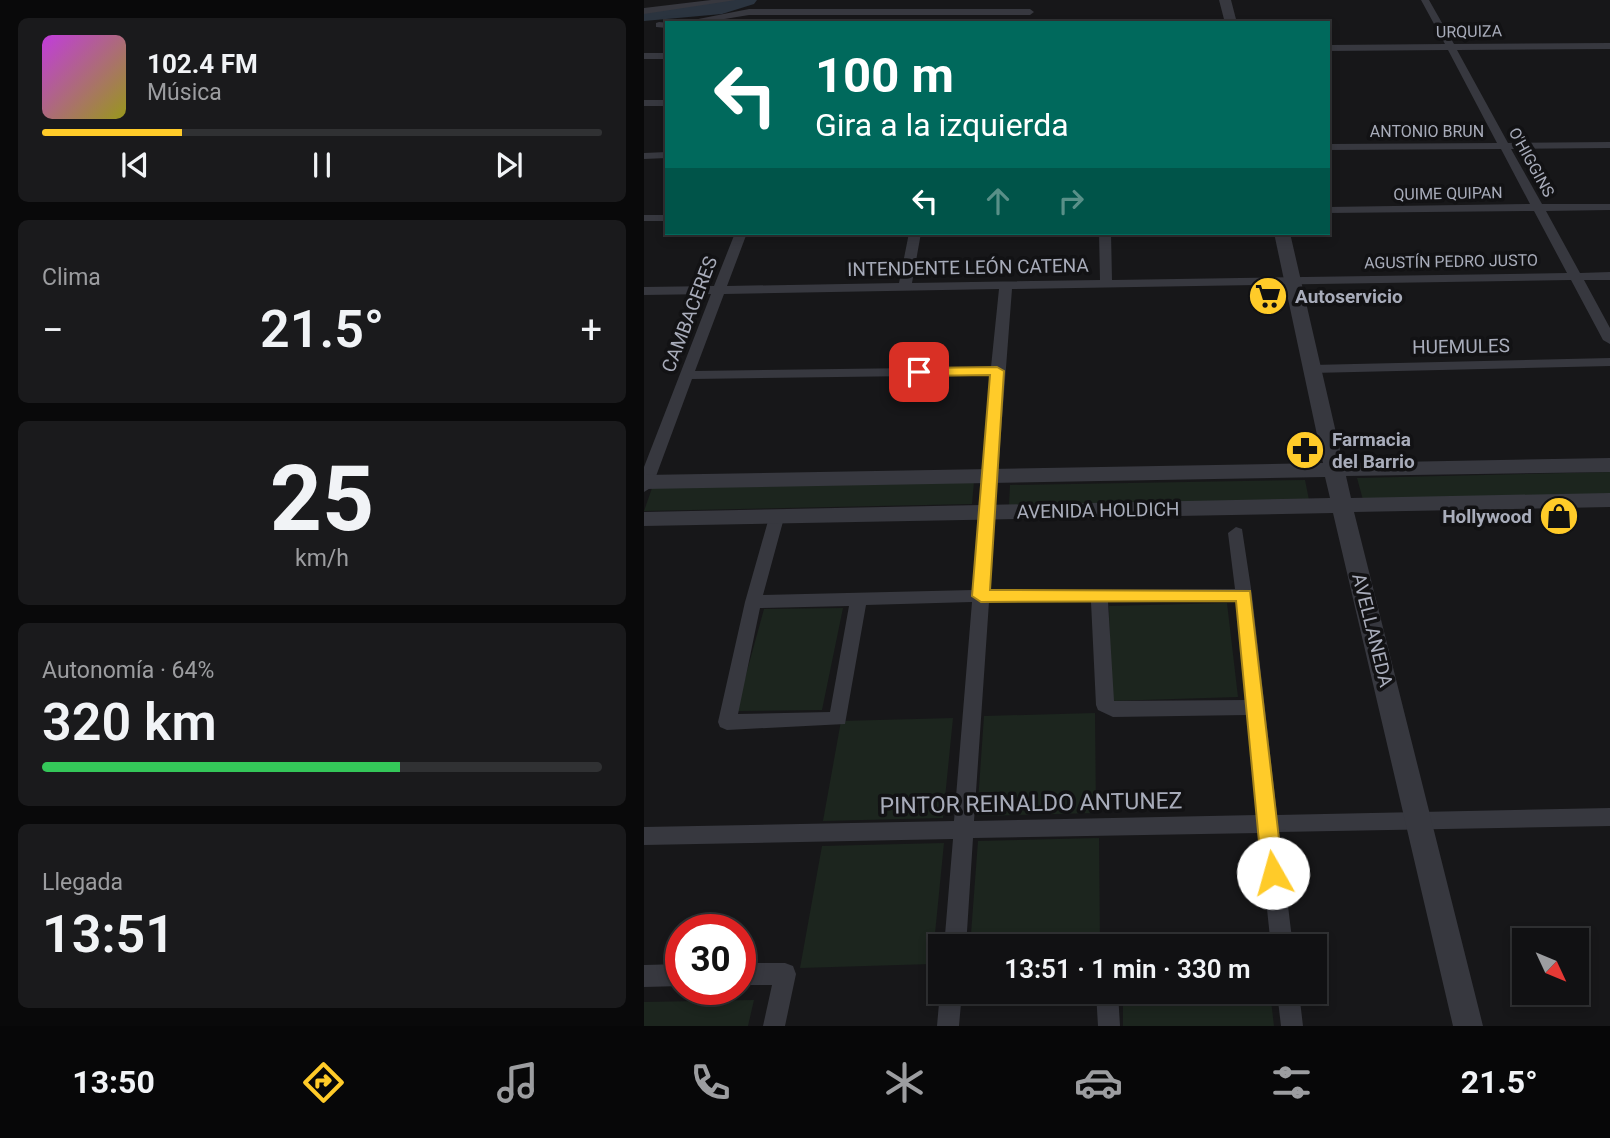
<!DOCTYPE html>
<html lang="es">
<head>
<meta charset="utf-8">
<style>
  :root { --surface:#111113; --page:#1a1a1c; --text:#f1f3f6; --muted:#9c9da0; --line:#303133; --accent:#ffcb29 }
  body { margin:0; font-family:Roboto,sans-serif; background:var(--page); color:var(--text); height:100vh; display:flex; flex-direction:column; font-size:26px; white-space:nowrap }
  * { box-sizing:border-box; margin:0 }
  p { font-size:23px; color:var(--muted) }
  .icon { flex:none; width:38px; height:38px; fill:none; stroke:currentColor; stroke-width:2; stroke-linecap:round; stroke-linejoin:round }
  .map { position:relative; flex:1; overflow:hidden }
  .drawer { display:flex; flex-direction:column; gap:18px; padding:18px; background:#09090a; width:644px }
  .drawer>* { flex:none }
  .guide { position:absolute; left:21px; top:21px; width:665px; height:214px; border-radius:0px; box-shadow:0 4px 10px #0003,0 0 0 2px var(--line); background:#00695c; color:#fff; overflow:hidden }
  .needle { width:46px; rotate:134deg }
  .controls { position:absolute; left:868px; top:928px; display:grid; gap:14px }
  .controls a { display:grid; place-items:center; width:77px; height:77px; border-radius:0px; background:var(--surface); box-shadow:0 4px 10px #0003,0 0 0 2px var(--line); font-size:35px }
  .speed { position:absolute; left:21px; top:914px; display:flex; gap:14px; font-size:35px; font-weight:700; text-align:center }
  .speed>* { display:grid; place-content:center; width:91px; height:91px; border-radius:50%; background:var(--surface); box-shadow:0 4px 10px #0003,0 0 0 2px var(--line); line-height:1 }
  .speed .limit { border:10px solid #d22; background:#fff; color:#111 }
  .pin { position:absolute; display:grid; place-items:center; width:60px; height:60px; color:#fff; margin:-30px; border-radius:14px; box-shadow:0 4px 10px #0006 }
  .me { position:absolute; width:77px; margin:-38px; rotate:353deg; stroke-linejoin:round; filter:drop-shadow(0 0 5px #0008) }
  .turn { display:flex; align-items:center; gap:24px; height:147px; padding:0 35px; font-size:32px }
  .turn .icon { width:91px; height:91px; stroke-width:2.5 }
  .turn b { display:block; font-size:49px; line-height:60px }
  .lanes { display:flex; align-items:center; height:66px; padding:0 35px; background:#0003; justify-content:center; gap:35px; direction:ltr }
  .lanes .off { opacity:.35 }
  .big { font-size:52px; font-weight:600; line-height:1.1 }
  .drawer .widget { flex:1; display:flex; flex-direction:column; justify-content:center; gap:10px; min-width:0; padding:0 24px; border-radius:10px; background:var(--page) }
  .drawer .dial { align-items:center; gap:0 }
  .dial b { font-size:91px; line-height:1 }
  .song { display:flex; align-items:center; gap:21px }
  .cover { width:84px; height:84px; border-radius:10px; background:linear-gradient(135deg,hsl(290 70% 55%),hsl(60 70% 35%)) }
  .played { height:7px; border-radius:4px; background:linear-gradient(90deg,var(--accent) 25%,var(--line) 25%) }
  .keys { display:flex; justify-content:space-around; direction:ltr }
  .heat { display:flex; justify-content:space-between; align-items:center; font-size:38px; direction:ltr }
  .charge { height:10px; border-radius:5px; background:linear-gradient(90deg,#34c759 64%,var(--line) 0) }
  .trip { position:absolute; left:284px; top:934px; width:399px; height:70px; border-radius:0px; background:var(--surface); box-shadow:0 4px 10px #0003,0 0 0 2px var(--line); font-weight:600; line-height:70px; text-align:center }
  .tab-bar { display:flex; height:112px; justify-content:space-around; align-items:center; background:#070708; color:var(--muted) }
  .tab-bar .icon { width:49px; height:49px }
  .tab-bar .selected { color:var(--accent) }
  .tab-bar b { font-size:32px; color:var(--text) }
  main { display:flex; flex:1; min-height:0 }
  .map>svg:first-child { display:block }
  .green { fill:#1c251e }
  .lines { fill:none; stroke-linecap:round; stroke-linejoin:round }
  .river { fill:#2b343f; fill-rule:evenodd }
  .minor { fill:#37383f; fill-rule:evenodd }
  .tertiary { fill:#37383f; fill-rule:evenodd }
  .route { fill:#ffcb29; stroke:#a6841b; stroke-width:2 }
  .labels { text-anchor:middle; stroke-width:7; stroke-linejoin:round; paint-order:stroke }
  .far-street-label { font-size:16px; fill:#a8acba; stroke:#121214 }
  .street-label { font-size:19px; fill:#a8acba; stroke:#121214 }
  .poi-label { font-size:19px; font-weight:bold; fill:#a8acba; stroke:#121214; text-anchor:start }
  .near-street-label { font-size:23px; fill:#a8acba; stroke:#121214 }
</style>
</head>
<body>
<main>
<section class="drawer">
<div class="widget">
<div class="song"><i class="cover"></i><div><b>102.4 FM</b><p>Música</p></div></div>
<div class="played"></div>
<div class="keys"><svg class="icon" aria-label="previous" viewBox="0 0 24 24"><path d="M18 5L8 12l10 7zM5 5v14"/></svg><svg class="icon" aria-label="pause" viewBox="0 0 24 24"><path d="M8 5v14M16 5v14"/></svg><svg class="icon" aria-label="next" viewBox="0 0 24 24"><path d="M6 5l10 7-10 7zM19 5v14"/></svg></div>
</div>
<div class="widget"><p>Clima</p>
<div class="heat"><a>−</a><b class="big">21.5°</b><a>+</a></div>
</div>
<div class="widget dial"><b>25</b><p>km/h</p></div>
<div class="widget"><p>Autonomía · 64%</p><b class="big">320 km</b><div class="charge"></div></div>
<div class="widget"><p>Llegada</p><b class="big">13:51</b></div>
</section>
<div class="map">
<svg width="966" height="1026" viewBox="0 0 966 1026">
  <rect width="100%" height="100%" fill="#171719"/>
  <path class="green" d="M 966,472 L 966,495 L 719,500 L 713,478 Z
    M 661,480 L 665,500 L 365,505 L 366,485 Z
    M 330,481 L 328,504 L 0,511 L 8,488 Z
    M 583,603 L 594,697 L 467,701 L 465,606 Z
    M 199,608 L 178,710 L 92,711 L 120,609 Z
    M 451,713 L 452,813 L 333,816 L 340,716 Z
    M 309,718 L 299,818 L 179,821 L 197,721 Z
    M 455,838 L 456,947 L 326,947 L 334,841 Z
    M 300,843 L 288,964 L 156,968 L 178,846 Z
    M 479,992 L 626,992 L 630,1026 L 479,1026 Z
    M 110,1000 L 104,1026 L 0,1026 L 0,1002 Z"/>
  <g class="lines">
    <path class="river" d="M 82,0 L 113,0 L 110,4 L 78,14 L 0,21 L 0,9 Z"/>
    <path class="minor" d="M 67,0 L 92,0 L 0,14 L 0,8 Z
      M 777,0 L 785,0 L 810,44 L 966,43 L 966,49 L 813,50 L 864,143 L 966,142 L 966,148 L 867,149 L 898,204 L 966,204 L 966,210 L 902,211 L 936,273 L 966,272 L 966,280 L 940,280 L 966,328 L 966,344 L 959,340 L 927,280 L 368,289 L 345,590 L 591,589 L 584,533 L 592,527 L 598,529 L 608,595 L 633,815 L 966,808 L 966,826 L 635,832 L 649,947 L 627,947 L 615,833 L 329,838 L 322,947 L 300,947 L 309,839 L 0,845 L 0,827 L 310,821 L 328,602 L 222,605 L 201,724 L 83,730 L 76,727 L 74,722 L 101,602 L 126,514 L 132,513 L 140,518 L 119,595 L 329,590 L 346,375 L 48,379 L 8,487 L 0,492 L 0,467 L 67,294 L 0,295 L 0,287 L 70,286 L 91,233 L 103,233 L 83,286 L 255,283 L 265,233 L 277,233 L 268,283 L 456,280 L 455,233 L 467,233 L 468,280 L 923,273 L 890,211 L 684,213 L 684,207 L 886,204 L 857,149 L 684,150 L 684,144 L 853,143 L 804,50 L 684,51 L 684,45 L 801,44 ZM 355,289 L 347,367 L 51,371 L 80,294 ZM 592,601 L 602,700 L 470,701 L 464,602 ZM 345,602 L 447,602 L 452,705 L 454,710 L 469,717 L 603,715 L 613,815 L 330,821 ZM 205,606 L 186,712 L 94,714 L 116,608 Z
      M 105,9 L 386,9 L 390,12 L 386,15 L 105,15 L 56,23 L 34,23 Z
      M 15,22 L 25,23 L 23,28 L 12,27 L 12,23 Z
      M 0,53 L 23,53 L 23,59 L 0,59 Z
      M 0,100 L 23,100 L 23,106 L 0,106 Z
      M 23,152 L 23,158 L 0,159 L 0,153 Z
      M 0,215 L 23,215 L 23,221 L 0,221 Z
      M 966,358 L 966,366 L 668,373 L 661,369 L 668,365 Z
      M 96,963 L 141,963 L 149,966 L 152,974 L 141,1026 L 119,1026 L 128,985 L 96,985 Z
      M 37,964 L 37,986 L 0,987 L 0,965 Z
      M 296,992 L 318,992 L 315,1026 L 293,1026 Z
      M 452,992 L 474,992 L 476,1026 L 454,1026 Z
      M 633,992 L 655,992 L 659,1026 L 637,1026 Z"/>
    <path class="tertiary" d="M 575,0 L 587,0 L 593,23 L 581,23 Z
      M 630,233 L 646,233 L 699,463 L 966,458 L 966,472 L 702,476 L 707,498 L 966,493 L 966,507 L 710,512 L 839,1026 L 809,1026 L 689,513 L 0,526 L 0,512 L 686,498 L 681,477 L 0,489 L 0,475 L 679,463 Z"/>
  </g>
  <path class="route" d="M 353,367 L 360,371 L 346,590 L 606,591 L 639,873 L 636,879 L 629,882 L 622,879 L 618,873 L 592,601 L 337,602 L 328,596 L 346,375 L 275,376 L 268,372 L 275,368 Z"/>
  <defs>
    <g id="supermarket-disc" transform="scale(2.0125)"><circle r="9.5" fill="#ffcb29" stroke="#121214"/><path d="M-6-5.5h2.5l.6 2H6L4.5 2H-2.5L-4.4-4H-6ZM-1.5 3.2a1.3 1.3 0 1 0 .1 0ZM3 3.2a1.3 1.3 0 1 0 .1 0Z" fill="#111"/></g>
    <g id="pharmacy-disc" transform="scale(2.0125)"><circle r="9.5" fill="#ffcb29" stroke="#121214"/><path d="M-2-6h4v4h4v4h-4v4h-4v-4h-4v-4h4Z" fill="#111"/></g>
    <g id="shop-disc" transform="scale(2.0125)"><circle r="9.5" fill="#ffcb29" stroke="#121214"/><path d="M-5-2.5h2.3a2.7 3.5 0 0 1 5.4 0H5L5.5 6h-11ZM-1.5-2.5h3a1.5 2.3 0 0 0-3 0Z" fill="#111"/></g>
  </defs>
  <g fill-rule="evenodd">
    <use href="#supermarket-disc" x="624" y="296"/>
    <use href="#pharmacy-disc" x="661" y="450"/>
    <use href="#shop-disc" x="915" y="516"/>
  </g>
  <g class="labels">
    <g class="far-street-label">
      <text transform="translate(825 31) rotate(-1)" y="6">URQUIZA</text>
      <text x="783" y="137">ANTONIO BRUN</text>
      <text transform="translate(888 162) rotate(61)" y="6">O'HIGGINS</text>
      <text transform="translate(804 193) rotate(-1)" y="6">QUIME QUIPAN</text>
      <text transform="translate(807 261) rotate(-1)" y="6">AGUSTÍN PEDRO JUSTO</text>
    </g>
    <g class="street-label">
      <text transform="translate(324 267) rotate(-1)" y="7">INTENDENTE LEÓN CATENA</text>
      <text transform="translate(45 314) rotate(-69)" y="7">CAMBACERES</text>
      <text transform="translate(817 346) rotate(-1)" y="7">HUEMULES</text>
      <text transform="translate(454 510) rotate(-1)" y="7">AVENIDA HOLDICH</text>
      <text transform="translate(729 630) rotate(76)" y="7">AVELLANEDA</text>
    </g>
    <g class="poi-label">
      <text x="651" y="303">Autoservicio</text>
      <text x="688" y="446">Farmacia<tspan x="688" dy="22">del Barrio</tspan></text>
      <text x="888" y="523" text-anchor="end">Hollywood</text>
    </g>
    <g class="near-street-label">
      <text transform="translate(387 803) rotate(-1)" y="8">PINTOR REINALDO ANTUNEZ</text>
    </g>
  </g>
</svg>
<div class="controls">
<a><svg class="needle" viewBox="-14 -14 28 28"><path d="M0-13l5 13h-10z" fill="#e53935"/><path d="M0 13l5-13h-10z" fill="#9c9da0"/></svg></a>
</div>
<div class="speed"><div class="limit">30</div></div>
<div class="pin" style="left:275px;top:372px;background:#d93025"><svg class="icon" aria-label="arrive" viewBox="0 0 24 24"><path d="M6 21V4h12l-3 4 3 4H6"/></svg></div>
<svg class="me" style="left:629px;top:873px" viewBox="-20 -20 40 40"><circle r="19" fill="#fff"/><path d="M0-13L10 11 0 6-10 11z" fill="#ffcb29"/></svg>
<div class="trip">13:51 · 1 min · 330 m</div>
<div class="guide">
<div class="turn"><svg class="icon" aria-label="left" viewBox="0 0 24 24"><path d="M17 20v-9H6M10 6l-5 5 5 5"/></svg><div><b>100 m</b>Gira a la izquierda</div></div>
<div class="lanes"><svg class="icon" aria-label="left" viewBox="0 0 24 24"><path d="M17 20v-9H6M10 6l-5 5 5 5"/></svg><svg class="icon off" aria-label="ahead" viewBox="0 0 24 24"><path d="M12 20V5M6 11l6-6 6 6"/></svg><svg class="icon off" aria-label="right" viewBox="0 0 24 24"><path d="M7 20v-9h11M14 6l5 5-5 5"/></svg></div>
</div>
</div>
</main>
<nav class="tab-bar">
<b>13:50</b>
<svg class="icon selected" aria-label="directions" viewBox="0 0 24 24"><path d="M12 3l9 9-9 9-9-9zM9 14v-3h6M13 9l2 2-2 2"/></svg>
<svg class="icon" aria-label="music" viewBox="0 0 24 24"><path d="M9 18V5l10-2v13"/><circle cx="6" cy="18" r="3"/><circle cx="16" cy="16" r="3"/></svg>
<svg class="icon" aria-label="phone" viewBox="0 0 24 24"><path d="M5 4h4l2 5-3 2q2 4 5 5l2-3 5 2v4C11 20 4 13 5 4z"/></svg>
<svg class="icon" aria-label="climate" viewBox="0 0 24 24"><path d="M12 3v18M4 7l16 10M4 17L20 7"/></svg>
<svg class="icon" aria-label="car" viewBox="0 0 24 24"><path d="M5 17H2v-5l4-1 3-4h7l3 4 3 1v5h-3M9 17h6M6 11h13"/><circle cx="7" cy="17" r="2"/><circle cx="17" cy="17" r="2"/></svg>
<svg class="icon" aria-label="filters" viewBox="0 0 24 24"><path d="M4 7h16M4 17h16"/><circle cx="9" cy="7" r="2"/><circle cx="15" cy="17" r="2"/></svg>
<b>21.5°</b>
</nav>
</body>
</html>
